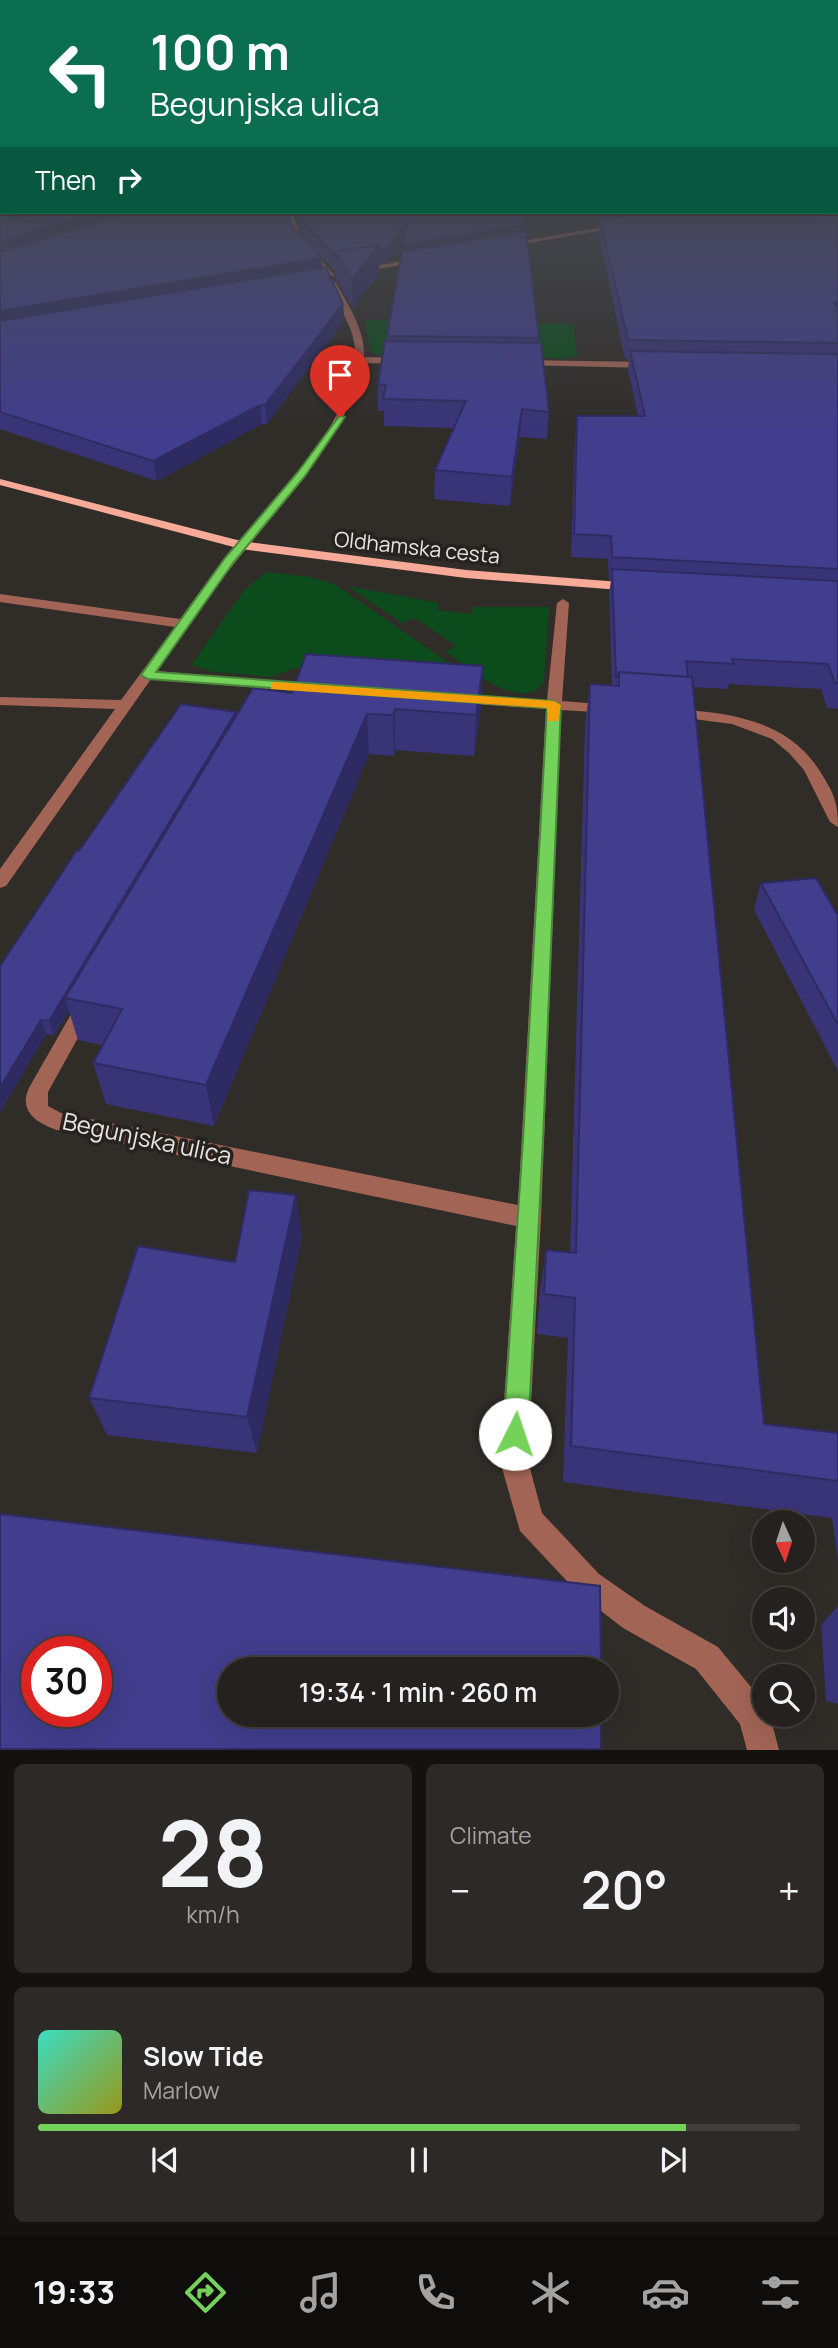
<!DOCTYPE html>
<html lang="en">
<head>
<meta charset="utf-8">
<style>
  :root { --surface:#24211e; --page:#2c2927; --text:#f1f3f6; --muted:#a3a3a4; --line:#413e3c; --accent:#74d25b }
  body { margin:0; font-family:Manrope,sans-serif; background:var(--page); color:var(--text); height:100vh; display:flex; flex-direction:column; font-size:26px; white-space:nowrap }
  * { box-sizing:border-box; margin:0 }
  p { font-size:23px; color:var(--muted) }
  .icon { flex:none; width:38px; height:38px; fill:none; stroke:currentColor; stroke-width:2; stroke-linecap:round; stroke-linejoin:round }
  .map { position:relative; height:1750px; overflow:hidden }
  .sheet { display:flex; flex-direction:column; gap:14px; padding:14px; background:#141210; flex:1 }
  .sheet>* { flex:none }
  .hud { position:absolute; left:0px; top:0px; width:838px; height:214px; box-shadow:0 7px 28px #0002,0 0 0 2px var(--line); background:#0b6e4f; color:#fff; overflow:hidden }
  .needle { width:46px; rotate:177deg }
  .buttons { position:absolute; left:752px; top:1510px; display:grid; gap:14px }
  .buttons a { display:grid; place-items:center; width:63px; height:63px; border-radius:50%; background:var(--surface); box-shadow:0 7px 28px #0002,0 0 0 2px var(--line); font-size:35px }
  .speed { position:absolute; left:21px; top:1636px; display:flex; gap:14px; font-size:35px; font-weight:700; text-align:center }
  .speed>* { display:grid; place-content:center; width:91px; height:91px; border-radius:50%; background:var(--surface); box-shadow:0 7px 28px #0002,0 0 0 2px var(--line); line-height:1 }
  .speed .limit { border:10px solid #d22; background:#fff; color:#111 }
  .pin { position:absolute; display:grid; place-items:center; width:60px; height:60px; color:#fff; margin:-72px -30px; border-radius:50% 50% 50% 0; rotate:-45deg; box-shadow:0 0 7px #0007 }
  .pin .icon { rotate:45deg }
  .me { position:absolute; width:77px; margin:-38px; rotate:4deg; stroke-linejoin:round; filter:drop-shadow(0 0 5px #0008) }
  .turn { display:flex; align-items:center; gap:24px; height:147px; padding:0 35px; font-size:32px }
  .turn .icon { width:91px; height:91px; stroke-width:2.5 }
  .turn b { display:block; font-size:49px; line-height:60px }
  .then { display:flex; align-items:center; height:66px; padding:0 35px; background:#0003; gap:14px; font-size:26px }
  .big { font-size:52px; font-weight:600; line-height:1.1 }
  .sheet .tile { flex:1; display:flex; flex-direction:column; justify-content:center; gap:10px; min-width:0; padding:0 24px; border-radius:10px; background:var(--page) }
  .sheet .dial { align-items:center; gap:0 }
  .dial b { font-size:91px; line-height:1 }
  .song { display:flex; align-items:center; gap:21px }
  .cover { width:84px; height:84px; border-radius:10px; background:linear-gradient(135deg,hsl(170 70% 55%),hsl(60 70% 35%)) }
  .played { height:7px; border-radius:4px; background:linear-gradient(90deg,var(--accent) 85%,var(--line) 85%) }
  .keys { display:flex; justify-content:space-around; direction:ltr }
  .heat { display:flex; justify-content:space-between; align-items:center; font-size:38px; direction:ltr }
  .sheet .tiles { flex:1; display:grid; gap:14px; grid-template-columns:1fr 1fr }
  .tile:last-child { grid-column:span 2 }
  .trip { position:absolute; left:217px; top:1657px; width:402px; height:70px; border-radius:35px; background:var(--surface); box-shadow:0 7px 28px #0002,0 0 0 2px var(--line); font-weight:600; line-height:70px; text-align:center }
  .tab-bar { display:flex; height:112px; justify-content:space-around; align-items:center; background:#0e0d0c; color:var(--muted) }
  .tab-bar .icon { width:49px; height:49px }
  .tab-bar .on { color:var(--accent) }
  .tab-bar b { font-size:32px; color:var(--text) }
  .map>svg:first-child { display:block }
  .green { fill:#0c4b1b }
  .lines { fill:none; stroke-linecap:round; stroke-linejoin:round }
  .river { fill:#084a65; fill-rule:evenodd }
  .minor { fill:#a26455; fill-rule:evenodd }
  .major { fill:#f7aa97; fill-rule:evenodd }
  .wall { fill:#393478 }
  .shaded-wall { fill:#2e2b62 }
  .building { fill:#423d8c; stroke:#2e2b62; stroke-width:2; fill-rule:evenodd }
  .route { fill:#74d25b; stroke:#4b883b; stroke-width:2 }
  .slow { fill:#f59e0b }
  .labels { text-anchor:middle; stroke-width:7; stroke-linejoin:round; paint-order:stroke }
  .far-street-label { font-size:21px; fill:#e7e4e2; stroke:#26221f }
  .street-label { font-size:24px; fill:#e7e4e2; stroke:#26221f }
</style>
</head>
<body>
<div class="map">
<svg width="838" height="1750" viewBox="0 0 838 1750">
  <rect width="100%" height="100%" fill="#302c28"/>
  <path class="green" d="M 365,320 L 397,321 L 386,357 L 371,352 Z
    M 534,323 L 573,324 L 577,355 L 567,359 L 537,357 Z
    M 267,572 L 310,577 L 334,584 L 476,681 L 295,668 L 272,677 L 214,672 L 191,665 L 245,589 Z
    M 347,586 L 439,603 L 437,610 L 471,614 L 474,607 L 549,607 L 544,681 C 522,716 467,666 445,651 L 456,646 L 415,618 L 402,623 Z"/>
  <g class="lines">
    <path class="river" d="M 2,198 L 2,212 L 20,212 L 16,218 L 0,223 Z"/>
    <path class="minor" d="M 286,212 L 292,212 L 301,237 L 335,276 L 329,276 C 311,258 288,239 286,212 Z
      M 621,224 L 623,227 L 503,247 L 499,245 Z
      M 424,257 L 427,261 L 358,272 L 354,270 Z
      M 329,281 L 336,283 C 349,306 365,330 364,357 L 405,358 L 409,361 L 405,364 L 363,363 C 345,440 289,494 241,555 C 210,593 184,632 156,671 L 319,685 L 326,689 L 319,693 L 151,679 L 6,886 L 0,888 L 0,869 L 115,709 L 0,705 L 0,697 L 121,700 L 175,627 L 0,602 L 0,594 L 180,619 C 198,595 215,570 234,547 C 275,499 358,416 355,350 C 354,322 332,302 329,281 Z
      M 521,360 L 650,362 L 655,365 L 650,368 L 518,365 L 516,363 Z
      M 563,599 L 569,603 L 562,701 L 612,705 L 619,709 L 612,713 L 561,710 L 541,1218 L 528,1461 L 542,1513 L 599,1574 L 645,1606 L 718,1647 L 765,1704 L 765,1715 L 770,1716 L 779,1750 L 747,1750 L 740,1724 L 696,1669 L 623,1628 L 579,1594 L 520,1531 L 500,1461 L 516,1226 L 57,1130 C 36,1123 17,1110 30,1086 L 78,1002 L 85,999 L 92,1002 L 95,1007 L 48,1092 L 48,1106 L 61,1113 L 518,1205 L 546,709 L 458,703 L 451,699 L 458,695 L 547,700 L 557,603 Z
      M 675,709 C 731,713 789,720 821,773 C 834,794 838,802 838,827 L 830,822 L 804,770 L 789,753 L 772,739 L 732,724 L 670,716 L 668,713 L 670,710 Z"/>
    <path class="major" d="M 0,479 L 241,541 L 466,570 L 633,583 L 639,587 L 633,591 L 466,578 L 241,549 L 0,485 Z"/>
  </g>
  <path class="wall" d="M 836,185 L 838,185 L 838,709 L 827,708 L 821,689 L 729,684 L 728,689 L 693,687 L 764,1424 L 838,1433 L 838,1562 L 832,1518 L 563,1482 L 568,1338 L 537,1334 L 540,1291 L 546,1250 L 570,1252 L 585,726 L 590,684 L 612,686 L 609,593 L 611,580 L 609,580 L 608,559 L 571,557 L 575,436 L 577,416 L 638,416 L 628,370 L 629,359 L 625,359 L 599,235 L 599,226 L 597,227 L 594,212 L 836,212 Z
    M 294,212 L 523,212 L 525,231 L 539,338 L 539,343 L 549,412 L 547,439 L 520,437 L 510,506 L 434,499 L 435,470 L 454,428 L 384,426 L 384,411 L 378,411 L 378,384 L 387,341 L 387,336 L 403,252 L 404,239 L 387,262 L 379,264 L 379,273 L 353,308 L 336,280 L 335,271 L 303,236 Z
    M 0,223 L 292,226 L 322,267 L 343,304 L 344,321 L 267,424 L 262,424 L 157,481 L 0,429 Z
    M 292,693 L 481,706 L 474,756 L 395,750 L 394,756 L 369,754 L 214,1126 L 106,1104 L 93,1063 L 102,1045 L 78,1040 L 69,1011 L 54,1036 L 46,1034 L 0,1112 L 79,851 L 236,715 Z
    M 761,883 L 838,916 L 838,1071 L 754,910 Z
    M 302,1237 L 257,1453 L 107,1435 L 89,1398 L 235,1262 Z
    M 838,1606 L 838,1704 L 826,1701 L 821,1625 Z"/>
  <path class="shaded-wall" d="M 99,212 L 150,212 L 0,258 L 0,242 Z
    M 598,212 L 686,212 L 600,219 L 599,226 L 597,227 Z
    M 408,221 L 408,235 L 387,262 L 379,264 L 379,273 L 353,308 L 352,279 L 379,245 Z
    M 525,225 L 524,239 L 403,260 L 403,245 Z
    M 322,258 L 323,273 L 0,328 L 0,311 Z
    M 343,304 L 344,321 L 267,424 L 265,405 Z
    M 260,405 L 262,424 L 157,481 L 153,461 Z
    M 522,409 L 520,437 L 510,506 L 512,477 Z
    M 483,666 L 481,706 L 474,756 L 476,715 Z
    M 395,709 L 395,750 L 394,756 L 393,715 Z
    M 236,712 L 238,725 L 65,998 L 69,1011 L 54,1036 L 49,1021 Z
    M 367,714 L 369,754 L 214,1126 L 206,1085 Z
    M 41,1020 L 46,1034 L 0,1112 L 0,1088 Z
    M 296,1195 L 302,1237 L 257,1453 L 247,1417 Z"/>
  <path class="building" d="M 836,185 L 838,185 L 838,197 L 836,197 Z
    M 836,205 L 838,206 L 838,303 L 834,303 L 838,309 L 838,343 L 628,340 L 600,219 L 643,212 L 836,212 Z
    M 39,212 L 99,212 L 0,242 L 0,223 Z
    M 129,212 L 286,212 L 292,226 L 322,258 L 0,311 L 0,252 Z
    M 299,212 L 523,212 L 525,225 L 403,245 L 408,221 L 387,248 L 379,249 L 379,245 L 335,252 L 335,256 L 302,221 Z
    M 526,231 L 539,338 L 387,336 L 402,252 Z
    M 379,245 L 352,279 L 335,252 Z
    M 326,267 L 343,304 L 265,405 L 260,405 L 153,461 L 0,412 L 0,321 Z
    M 385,341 L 541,343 L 549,412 L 522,409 L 512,477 L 435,470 L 466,401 L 383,399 L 386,385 L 378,384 Z
    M 630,351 L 838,354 L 838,569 L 612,557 L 611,536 L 574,534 L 577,416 L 645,416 Z
    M 612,569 L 838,581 L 838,683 L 835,683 L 828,664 L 732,659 L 734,664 L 686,661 L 688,677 L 619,672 L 618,677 L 616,677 Z
    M 306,654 L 483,666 L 476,715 L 395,709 L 393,715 L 367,714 L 206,1085 L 93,1063 L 122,1009 L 65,998 L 253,688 L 292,693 Z
    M 619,672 L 692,677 L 764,1424 L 838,1433 L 838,1481 L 571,1446 L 575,1298 L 544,1294 L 546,1250 L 576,1253 L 590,684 L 619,686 Z
    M 181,704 L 236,712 L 49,1021 L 41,1020 L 0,1088 L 0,966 L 77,850 L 79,851 Z
    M 816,878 L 838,916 L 838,1025 L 761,883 Z
    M 249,1190 L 296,1195 L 247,1417 L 89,1398 L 138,1246 L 235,1262 Z
    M 0,1514 L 600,1586 L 601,1670 L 229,1670 L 229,1715 L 601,1715 L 601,1749 L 0,1749 ZM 37,1652 L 96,1652 L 96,1712 L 37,1712 Z"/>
  <linearGradient id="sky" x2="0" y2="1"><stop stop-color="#1a1816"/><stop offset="0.43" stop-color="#484b53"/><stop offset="1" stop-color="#484b53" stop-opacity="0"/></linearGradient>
  <rect width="838" height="430" fill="url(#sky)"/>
  <path class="route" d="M 340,415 L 345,417 L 305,476 L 233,563 L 156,672 L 554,701 L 561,705 L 543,1140 L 528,1434 L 524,1443 L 515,1447 L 507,1443 L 503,1434 L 523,1140 L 547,708 L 148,679 L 141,675 L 225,558 L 298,472 Z"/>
  <path class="slow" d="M 276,682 L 554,701 L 561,705 L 558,721 L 548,721 L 547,708 L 271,689 L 271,683 Z"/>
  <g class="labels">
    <g class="far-street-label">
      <text transform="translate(417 548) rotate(6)" y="7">Oldhamska cesta</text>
    </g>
    <g class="street-label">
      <text transform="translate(147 1139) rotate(12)" y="8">Begunjska ulica</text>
    </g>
  </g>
</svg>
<div class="buttons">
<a><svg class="needle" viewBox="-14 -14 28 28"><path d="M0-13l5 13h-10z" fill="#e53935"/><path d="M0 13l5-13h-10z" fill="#a3a3a4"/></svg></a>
<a><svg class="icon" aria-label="sound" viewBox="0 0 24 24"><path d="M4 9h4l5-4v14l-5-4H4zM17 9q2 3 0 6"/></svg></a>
<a><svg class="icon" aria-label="search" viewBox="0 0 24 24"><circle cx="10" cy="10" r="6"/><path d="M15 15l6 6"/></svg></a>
</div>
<div class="speed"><div class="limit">30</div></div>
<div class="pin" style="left:340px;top:417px;background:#d93025"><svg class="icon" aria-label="arrive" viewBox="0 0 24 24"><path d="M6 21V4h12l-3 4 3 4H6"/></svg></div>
<svg class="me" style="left:515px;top:1434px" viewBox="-20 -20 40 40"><circle r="19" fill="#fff"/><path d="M0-13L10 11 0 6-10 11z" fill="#74d25b"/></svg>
<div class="trip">19:34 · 1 min · 260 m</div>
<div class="hud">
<div class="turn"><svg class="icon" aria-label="left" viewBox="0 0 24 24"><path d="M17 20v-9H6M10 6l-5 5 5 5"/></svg><div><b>100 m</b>Begunjska ulica</div></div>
<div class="then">Then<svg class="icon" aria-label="right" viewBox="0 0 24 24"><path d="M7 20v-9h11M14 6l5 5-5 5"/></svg></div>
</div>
</div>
<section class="sheet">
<div class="tiles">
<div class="tile dial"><b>28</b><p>km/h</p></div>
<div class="tile"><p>Climate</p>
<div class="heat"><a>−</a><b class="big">20°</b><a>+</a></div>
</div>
<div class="tile">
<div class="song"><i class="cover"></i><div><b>Slow Tide</b><p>Marlow</p></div></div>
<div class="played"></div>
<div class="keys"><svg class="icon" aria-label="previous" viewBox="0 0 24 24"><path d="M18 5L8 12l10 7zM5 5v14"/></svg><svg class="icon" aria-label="pause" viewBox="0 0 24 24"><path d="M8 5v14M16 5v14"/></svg><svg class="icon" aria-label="next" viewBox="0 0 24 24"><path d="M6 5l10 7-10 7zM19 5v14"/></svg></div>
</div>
</div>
</section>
<nav class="tab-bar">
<b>19:33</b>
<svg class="icon on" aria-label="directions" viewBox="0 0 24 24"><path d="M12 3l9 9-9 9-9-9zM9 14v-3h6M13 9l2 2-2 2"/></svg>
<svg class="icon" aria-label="music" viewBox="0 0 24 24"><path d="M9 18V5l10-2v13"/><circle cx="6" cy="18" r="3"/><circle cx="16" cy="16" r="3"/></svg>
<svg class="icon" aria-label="phone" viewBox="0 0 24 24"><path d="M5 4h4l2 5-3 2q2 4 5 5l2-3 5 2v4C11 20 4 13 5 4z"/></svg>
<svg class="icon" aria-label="climate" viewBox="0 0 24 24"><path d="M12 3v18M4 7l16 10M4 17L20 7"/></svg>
<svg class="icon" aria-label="car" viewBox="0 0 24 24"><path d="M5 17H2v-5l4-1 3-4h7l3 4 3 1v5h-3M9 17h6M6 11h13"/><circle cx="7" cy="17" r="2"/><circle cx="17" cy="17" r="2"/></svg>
<svg class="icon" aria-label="filters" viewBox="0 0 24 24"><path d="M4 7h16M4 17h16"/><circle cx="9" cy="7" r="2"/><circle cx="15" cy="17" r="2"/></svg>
</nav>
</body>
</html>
